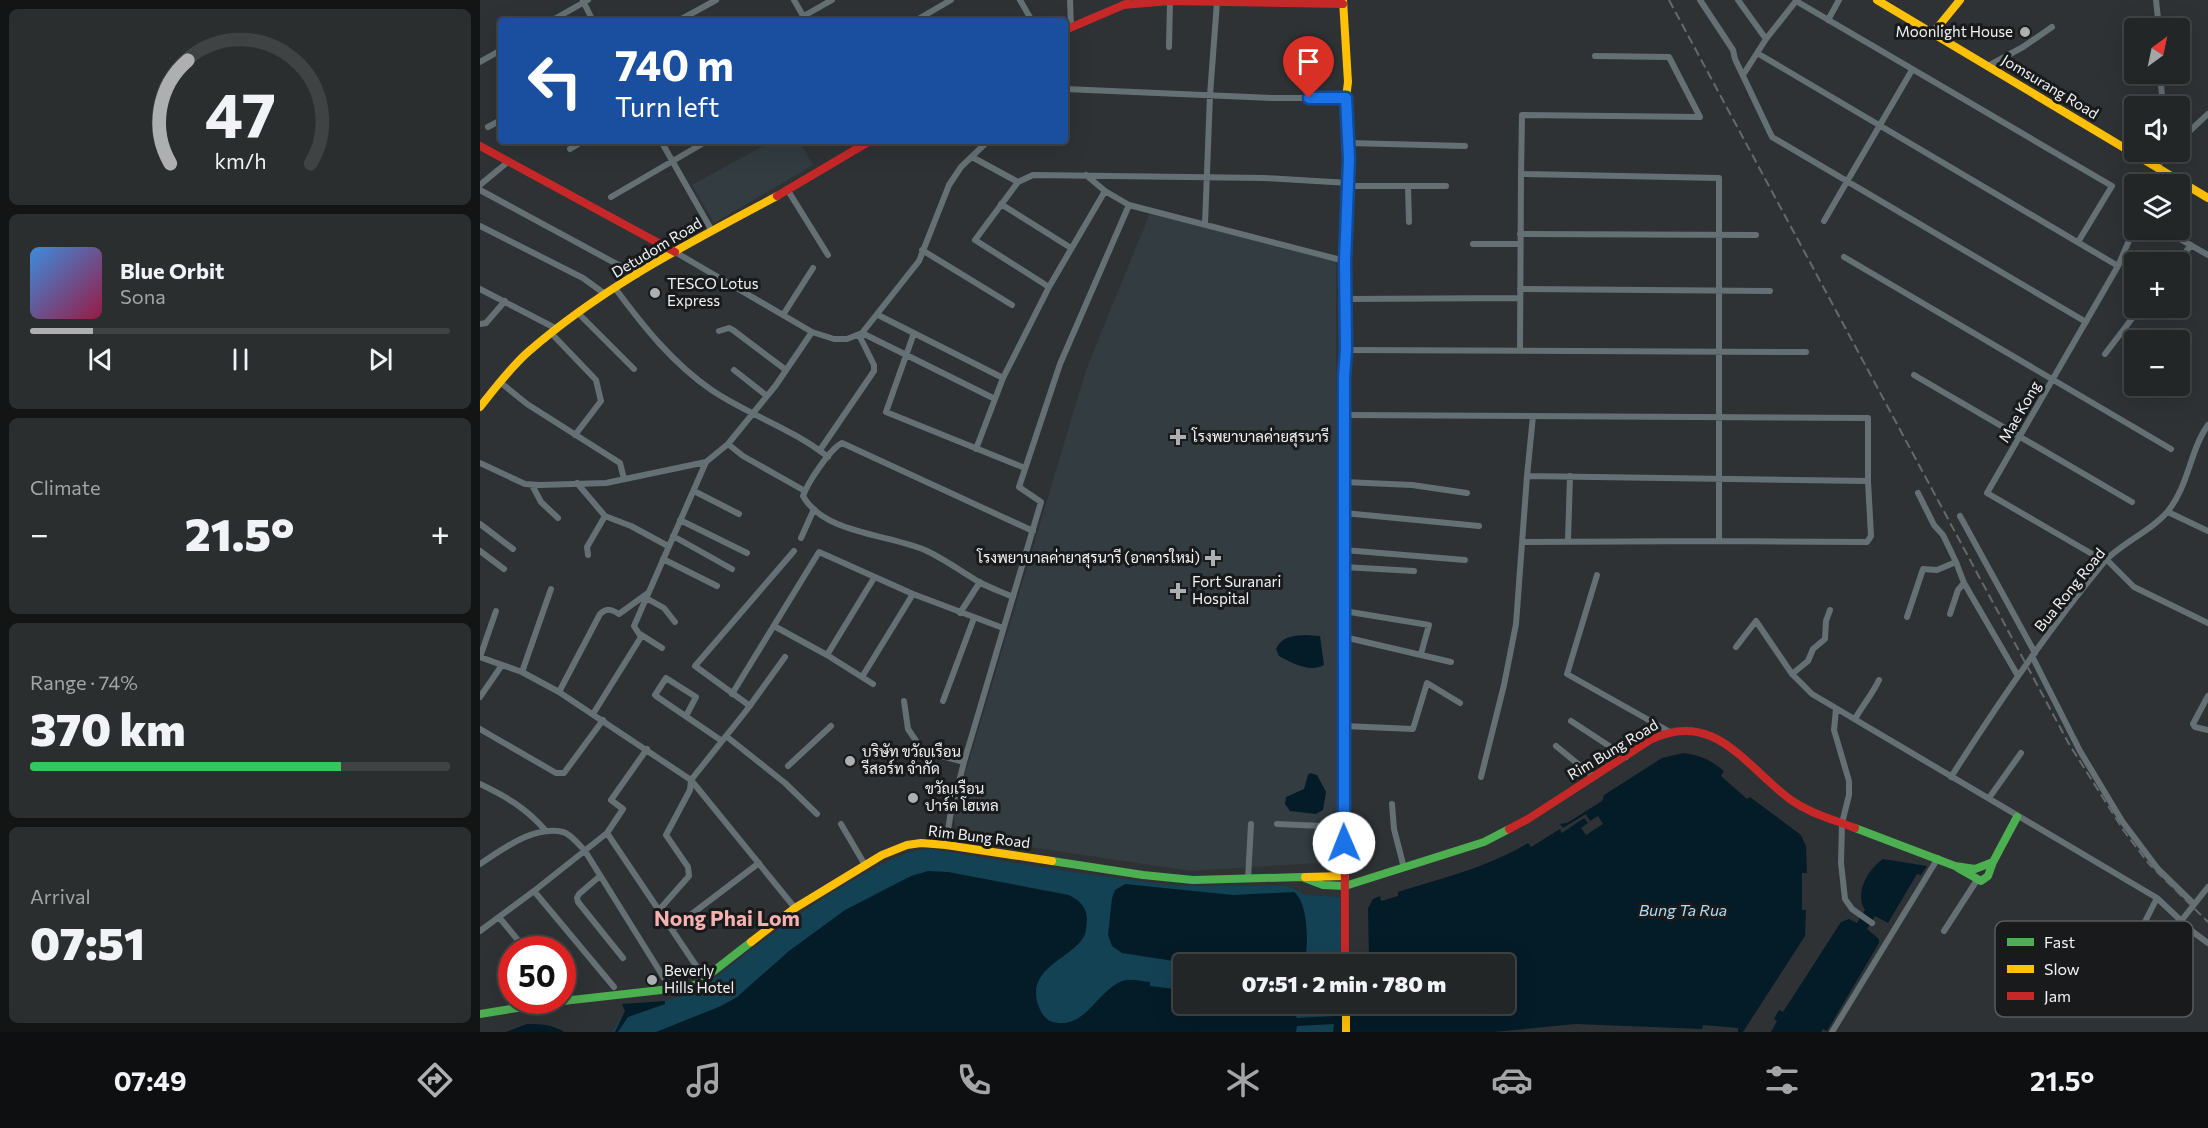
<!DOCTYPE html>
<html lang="en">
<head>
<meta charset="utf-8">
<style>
  :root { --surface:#232627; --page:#2b2e2f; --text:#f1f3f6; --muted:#a3a5a7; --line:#404344; --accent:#adafb1 }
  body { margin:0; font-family:Commissioner,Sarabun,sans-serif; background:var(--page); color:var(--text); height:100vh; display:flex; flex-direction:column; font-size:22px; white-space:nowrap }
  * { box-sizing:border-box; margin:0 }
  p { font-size:20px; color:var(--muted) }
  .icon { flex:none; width:33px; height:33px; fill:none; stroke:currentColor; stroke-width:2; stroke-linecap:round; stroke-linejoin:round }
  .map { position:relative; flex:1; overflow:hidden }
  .sheet { display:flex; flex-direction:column; gap:9px; padding:9px; background:#131515; width:480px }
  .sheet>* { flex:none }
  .banner { position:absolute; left:18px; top:18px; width:570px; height:126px; border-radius:6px; box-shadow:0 6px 24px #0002,0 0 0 2px var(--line); background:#1a4fa0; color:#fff; overflow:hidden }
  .needle { width:39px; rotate:33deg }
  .controls { position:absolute; left:1644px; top:18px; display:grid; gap:12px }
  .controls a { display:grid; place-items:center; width:66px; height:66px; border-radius:6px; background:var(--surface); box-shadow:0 6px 24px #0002,0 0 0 2px var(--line); font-size:30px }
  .speed { position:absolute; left:18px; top:936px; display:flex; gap:12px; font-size:30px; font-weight:700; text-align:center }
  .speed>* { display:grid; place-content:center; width:78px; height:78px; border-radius:50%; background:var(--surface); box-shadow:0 6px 24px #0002,0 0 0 2px var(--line); line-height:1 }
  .speed .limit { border:9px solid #d22; background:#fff; color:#111 }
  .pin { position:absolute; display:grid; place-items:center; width:51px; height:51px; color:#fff; margin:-62px -26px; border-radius:50% 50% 50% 0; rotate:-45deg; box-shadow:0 0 6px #0007 }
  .pin .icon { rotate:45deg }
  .me { position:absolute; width:66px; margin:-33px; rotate:359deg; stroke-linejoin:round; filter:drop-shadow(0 0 4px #0008) }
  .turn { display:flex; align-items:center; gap:21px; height:126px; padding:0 18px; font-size:27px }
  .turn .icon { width:78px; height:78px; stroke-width:2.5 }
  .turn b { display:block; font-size:42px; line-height:51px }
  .big { font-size:45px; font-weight:800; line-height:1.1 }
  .sheet .card { flex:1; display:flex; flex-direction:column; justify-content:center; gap:9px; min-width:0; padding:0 21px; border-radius:9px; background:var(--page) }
  .sheet .dial { align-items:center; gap:0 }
  .dial svg { height:156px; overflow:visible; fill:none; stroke:var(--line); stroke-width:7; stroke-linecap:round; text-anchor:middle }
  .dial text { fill:var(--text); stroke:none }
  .song { display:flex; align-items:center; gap:18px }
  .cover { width:72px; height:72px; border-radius:9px; background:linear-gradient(135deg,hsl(210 70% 55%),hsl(340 70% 35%)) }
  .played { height:6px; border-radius:3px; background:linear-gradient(90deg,var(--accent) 15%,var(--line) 15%) }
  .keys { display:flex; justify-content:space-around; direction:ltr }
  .heat { display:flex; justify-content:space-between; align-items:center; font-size:33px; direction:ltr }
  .charge { height:9px; border-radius:4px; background:linear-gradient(90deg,#34c759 74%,var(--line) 0) }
  .trip { position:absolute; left:693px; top:954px; width:342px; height:60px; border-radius:6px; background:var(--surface); box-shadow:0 6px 24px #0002,0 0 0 2px var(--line); font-weight:800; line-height:60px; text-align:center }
  .tabs { display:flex; height:96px; justify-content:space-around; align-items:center; background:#0e0f10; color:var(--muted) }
  .tabs .icon { width:42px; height:42px }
  .tabs .current { color:var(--accent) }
  .tabs b { font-size:27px; color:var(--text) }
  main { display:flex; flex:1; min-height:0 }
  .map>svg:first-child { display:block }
  .built { fill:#323c41 }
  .green { fill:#144255 }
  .water { fill:#041c28 }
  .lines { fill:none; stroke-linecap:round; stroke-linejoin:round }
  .street { stroke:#657075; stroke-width:6 }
  .fast { stroke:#4caf50; stroke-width:8 }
  .slow { stroke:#ffc107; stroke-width:8 }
  .jam { stroke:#c62828; stroke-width:8 }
  .rail { stroke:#65696e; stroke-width:2; stroke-dasharray:9 4.5; stroke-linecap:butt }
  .route-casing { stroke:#114b97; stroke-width:15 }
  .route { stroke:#1a73e8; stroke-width:10 }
  .poi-dot { fill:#adafb1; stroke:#181a1b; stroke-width:2 }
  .labels { text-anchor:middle; stroke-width:6; stroke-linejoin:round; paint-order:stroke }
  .poi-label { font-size:15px; fill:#f1f3f5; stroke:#181a1b; text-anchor:start }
  .street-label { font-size:15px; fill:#f1f3f5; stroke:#181a1b }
  .water-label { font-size:16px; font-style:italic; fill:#afdcf3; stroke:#181a1b }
  .district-label { font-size:21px; font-weight:bold; fill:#f5b1b0; stroke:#181a1b }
  .key { fill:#181a1b; stroke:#595b5c; stroke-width:1.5 }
  .key-label { font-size:16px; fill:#f1f3f5 }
</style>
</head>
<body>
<main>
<section class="sheet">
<div class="card dial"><svg viewBox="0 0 100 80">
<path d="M14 69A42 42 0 1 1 86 69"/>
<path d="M14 69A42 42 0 0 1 23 16" stroke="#adafb1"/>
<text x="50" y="56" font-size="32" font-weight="700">47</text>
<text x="50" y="72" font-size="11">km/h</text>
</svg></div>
<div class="card">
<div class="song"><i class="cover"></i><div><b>Blue Orbit</b><p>Sona</p></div></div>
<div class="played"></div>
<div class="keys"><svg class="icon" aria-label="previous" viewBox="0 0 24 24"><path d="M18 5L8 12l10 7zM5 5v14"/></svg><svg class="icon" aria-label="pause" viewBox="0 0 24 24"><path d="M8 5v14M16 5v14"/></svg><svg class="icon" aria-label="next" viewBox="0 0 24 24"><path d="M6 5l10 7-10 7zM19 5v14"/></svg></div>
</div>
<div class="card"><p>Climate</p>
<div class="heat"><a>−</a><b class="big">21.5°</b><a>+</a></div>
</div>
<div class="card"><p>Range · 74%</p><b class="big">370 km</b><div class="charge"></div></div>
<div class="card"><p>Arrival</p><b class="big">07:51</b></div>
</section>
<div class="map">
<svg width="1728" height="1032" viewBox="0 0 1728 1032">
  <rect width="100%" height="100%" fill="#2f3234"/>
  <path class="built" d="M 292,141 L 319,141 L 333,165 L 234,223 L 212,185 Z
    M 670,213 L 856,260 L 857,857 L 850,862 L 711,871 L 483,837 L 478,833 L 475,824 L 474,811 L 606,370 Z"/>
  <path class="green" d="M 449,849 L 591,872 L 697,886 L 807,886 L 826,895 L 860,897 L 861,964 L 704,964 L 704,1004 L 858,1004 L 854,1032 L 132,1032 L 140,1019 L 152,1010 L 210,994 L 222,988 C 272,949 321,910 377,878 C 401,865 422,851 449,849 Z"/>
  <path class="water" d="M 826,635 L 840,636 L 844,665 C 830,673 812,663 799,656 L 796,649 C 802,636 813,636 826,635 Z
    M 1203,753 C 1220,755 1231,760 1244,771 L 1241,776 L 1267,799 L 1270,797 L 1321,835 L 1326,846 L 1327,873 L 1322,873 L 1322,910 L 1326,910 L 1325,936 L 1263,1032 L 1258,1032 L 1258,1028 L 1223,1025 L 1222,1029 L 1096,1024 L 1014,1032 L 853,1032 L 854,1024 L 817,1026 L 816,1032 L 176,1032 L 241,1006 L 257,997 L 309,951 L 365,910 L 431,876 L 448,871 L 468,872 L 589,895 C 600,901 607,907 607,920 C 606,926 607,932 603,938 C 591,957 556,966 556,993 C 556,1003 561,1016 570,1021 C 603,1032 614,996 638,983 C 648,977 659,981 670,982 L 670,986 L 703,990 L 704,1004 C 726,1004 808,996 817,1018 L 854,1016 L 861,1006 L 881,1006 L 884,1004 L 1024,1004 L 1024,964 L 889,964 L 888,908 L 893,899 L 900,896 L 901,901 L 918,896 L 918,892 C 962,878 1008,867 1048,843 L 1051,847 L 1080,829 L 1082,833 L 1104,818 L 1108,823 L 1101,828 L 1106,835 L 1123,824 L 1118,816 L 1110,821 L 1106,814 L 1083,828 L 1080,824 L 1087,823 L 1122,801 L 1124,795 L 1182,758 Z
    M 830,773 L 837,775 L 846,792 L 843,810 L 836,814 L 810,811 L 805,804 L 806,797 L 824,789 L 828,775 Z
    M 1403,859 L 1447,866 L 1441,875 L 1437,874 L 1408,923 L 1395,916 L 1387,929 L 1399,939 L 1399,943 L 1347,1031 L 1343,1029 L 1341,1032 L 1291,1032 L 1297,1021 L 1294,1019 L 1299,1010 L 1303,1012 L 1361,922 L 1369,919 L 1377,923 L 1385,910 C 1374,894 1388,869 1403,859 Z
    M 645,884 L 753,895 L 814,892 C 829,903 829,948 824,964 L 713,964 L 642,953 L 632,946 L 628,935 L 632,898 L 635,890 Z
    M 185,1001 L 185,1004 L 148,1017 L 138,1032 L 135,1032 L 145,1011 L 142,1004 Z
    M 47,1024 C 60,1024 72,1024 84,1032 L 26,1032 Z"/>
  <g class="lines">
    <path class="street" d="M 314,0 L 326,21
      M 540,0 L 552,21
      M 590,0 L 591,27
      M 1220,0 L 1253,50 L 1255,59 L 1292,137 L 1606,322
      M 1258,0 L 1286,39
      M 1317,0 L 1316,1 L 1632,186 L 1598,242
      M 1676,0 L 1679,28
      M 103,1 L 113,21
      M 1348,20 L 1359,0
      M 71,21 L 108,0
      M 198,21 L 236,0
      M 315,21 L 352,0
      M 435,21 L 471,0
      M 689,47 L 690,1
      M 1277,53 L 1638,266
      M 0,62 L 21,50
      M 1508,66 L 1543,47 L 1572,27
      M 1680,74 L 1683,106
      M 1263,75 L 1286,39 L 1316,1
      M 585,89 L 792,98 L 866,98
      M 8,127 L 21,120
      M 1700,140 L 1728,114
      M 181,141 L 232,231
      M 868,143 L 985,146
      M 90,149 L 103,141
      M 492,157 L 538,182 L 553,175 L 784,178 L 869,183
      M 1678,167 L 1685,152
      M 606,175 L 625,191 L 649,205 L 865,261
      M 538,182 L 495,240 L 569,287
      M 1674,184 L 1683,170
      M 0,185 L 29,161
      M 869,186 L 966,186
      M 928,186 L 929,222
      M 307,189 L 348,255
      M 0,190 L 157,275
      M 131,197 L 227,141
      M 521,204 L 591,248
      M 1344,221 L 1432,70
      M 725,224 L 730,95 L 737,2
      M 0,226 L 103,278 L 125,294
      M 1684,230 L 1728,255
      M 1040,234 L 1276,235
      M 993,244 L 1040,244
      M 442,250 L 532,305
      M 195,252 L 332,332 L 354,339 L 367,339 L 382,333 L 439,261 L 469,185 L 481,167 L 508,141
      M 1364,257 L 1691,449
      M 1698,262 L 1711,245
      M 135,288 C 163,326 193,364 233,391 C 269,415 313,429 348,457
      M 0,289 L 77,329
      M 1040,289 L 1290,291
      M 866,299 L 1040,298
      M 98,313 L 154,369
      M 303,315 L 333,268
      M 398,315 L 523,378
      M 0,324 L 6,323 L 25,301
      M 239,331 L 249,328 L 253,330 L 306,370
      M 71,333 L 116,380 L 121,401 L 95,435
      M 382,333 L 515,399
      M 434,333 L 406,412 L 545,468
      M 866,350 L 1326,352
      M 1040,350 L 1041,174
      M 1625,354 L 1660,308
      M 254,370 L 287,396
      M 1434,375 L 1652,502
      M 20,382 L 47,404 L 140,463 L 144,479
      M 865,415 L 1388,418 L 1388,481 L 1047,476 L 1053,416
      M 248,444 L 263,456 L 325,491
      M 496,449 L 523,378 L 569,287 L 625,191
      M 340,450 L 394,371 L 394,365 L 379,335
      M 0,463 L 45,484 L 60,485 L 126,483 L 226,462 L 248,444 L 296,385 L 332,332
      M 864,482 L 932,485 L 987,493
      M 97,483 L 125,516 L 151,526 L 188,546
      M 52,485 L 61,502 L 78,518
      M 214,491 L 259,514
      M 1438,493 L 1454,525 L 1463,535 L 1476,562
      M 1688,512 L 1728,531
      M 864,513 L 999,526
      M 1480,516 L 1555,653
      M 200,520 L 267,553
      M 0,524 L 33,549
      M 193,536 L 252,569
      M 321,538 L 334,509
      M 1088,541 L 1090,476
      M 1239,541 L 1387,542 L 1391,536 L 1388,481
      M 1042,542 L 1239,541 L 1239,178 L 1041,174 L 1042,115 L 1220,117 L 1189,57 L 1115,56
      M 864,550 L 985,560
      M 0,551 L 24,569
      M 108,555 L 107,547 L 125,516
      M 1619,558 L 1507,493 L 1638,266 L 1654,229
      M 183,559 L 237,586
      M 1627,560 L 1654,587 L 1728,623
      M 864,567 L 934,571
      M 1117,575 L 1087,674 L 1190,732
      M 533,597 C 522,592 510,588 499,582 C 482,572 466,560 447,551 C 411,534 345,535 323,496 C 328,482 350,449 362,443 L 553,531
      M 166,598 L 184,608 L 195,622
      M 864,611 L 949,625 L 941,654
      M 480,613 L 500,582
      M 1470,614 L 1478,590 L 1484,583 L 1538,676
      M 1427,617 L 1443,569 L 1457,570 L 1476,562 L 1484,583
      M 294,626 L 347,655 L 393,684
      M 160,634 L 182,648
      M 864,637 L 971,662
      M 1256,647 L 1276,621 L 1312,674 L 1332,694 L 1677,898 L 1713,932 L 1728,943
      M 347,655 L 394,578
      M 1552,656 L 1600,751 L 1642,821 L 1678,869 L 1714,904
      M 0,657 L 42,672 L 79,692 L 211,780 L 315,908
      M 0,657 L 16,611
      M 42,672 L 71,589
      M 1312,674 L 1328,661 L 1333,649 L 1345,639 L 1346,621 L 1350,610
      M 382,677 L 433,594
      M 79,692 L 120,614 C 127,608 131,609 139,614 L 168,593
      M 252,694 L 339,552 L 433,594 L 523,628
      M 1728,696 L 1713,724 L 1715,727 L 1728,730
      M 0,697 L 22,665
      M 424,701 L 428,729 L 443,751 L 484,762
      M 463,701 L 494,618
      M 270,706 L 215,666 L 314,551
      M 1356,709 L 1354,730 L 1369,781 L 1369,795 L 1362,823 L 1361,863 L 1365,899 L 1372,909 L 1392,923
      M 113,714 L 161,637 L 154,626 L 226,462
      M 206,716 L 216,697 L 186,678 L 175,695 L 176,696 L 242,741
      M 1375,719 C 1382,706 1392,695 1399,680
      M 1091,721 L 1146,757
      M 864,726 L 933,729 L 947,683 L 980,703
      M 0,729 L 76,773 L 84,773 L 123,720
      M 246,736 L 305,783 L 337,814
      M 1076,746 L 1114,777
      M 308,766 L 351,726
      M 1001,777 L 1024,685 L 1036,624 L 1047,476
      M 1471,777 C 1518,703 1568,630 1624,562 C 1641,543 1673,530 1688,511 C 1709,485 1710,450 1728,425
      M 0,784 C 27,797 46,808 66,831
      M 1509,798 L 1541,753
      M 912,804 L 914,829 L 924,868
      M 361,824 L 385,865
      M 797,824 L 864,827
      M 127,833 L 225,979
      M 466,845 L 470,817 L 484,762 L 561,502 L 539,487 L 580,364 L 649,205
      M 0,864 C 23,849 54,825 83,832 C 91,834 99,845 105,851 L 192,991
      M 120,876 L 99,894 L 97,898 L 98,902 L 143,958
      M 768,879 L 771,824
      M 54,891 L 134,987
      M 179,910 L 209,876 L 208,867 L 186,835 L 210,790 L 211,780 L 266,711 L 305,657
      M 19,917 L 46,950
      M 1701,921 L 1728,887
      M 192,929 L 279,863
      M 1591,930 L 1645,959
      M 0,931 L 54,891 L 127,833 L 143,809 L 131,800 L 167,749
      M 1464,931 L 1497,880
      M 1643,965 L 1677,898
      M 1352,1032 L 1458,858"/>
    <path class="fast" d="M 1375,828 L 1475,866 L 1495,869 L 1513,862
      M 572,861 L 663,875 L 713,880 L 822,877 L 843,885 L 865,886 L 1004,842 L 1029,829
      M 1478,868 L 1501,881 L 1508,876 L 1513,862 L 1537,817
      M 0,1014 L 74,1002 L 208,987 L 217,984 L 271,942"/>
    <path class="slow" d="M 863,0 L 868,82 L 866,98 L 869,159 L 865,261 L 864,498
      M 1397,0 L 1728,198
      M 1453,33 L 1480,0
      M 0,407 C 15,388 30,368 48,352 C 122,287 211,242 297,196
      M 825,877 L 865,876
      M 271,942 L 315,908 L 402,855 L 427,845 L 441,843 L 466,845 L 572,861
      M 866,1004 L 866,1032"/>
    <path class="jam" d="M 643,5 L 690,1 L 863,4
      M 585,30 L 648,3
      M 0,146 L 195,252
      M 297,196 L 390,141
      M 864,498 L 865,964
      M 1029,829 L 1048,819 L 1170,740 C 1234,708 1266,767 1311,800 C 1331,814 1352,819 1375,828"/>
    <path class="rail" d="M 1189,0 L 1589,744 L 1644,831 L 1669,864 L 1728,922"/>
  </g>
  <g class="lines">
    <g class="route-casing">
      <path id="route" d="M 829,98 L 866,98 L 869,159 L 865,261 L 866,350 L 864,376 L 864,843"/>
    </g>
    <use href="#route" class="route"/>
  </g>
  <g class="poi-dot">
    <circle cx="1545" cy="32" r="6"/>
    <circle cx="175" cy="293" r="6"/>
    <path d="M695 428h6v6h6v6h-6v6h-6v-6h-6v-6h6z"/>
    <path d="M730 549h6v6h6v6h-6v6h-6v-6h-6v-6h6z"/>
    <path d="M695 582h6v6h6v6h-6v6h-6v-6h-6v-6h6z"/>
    <circle cx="370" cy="761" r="6"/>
    <circle cx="433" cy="798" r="6"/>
    <circle cx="172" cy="980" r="6"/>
  </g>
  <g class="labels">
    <g class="poi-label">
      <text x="1533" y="37" text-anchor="end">Moonlight House</text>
      <text x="187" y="289">TESCO Lotus<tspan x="187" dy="17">Express</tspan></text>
      <text x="712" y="442">โรงพยาบาลค่ายสุรนารี</text>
      <text x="720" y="563" text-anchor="end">โรงพยาบาลค่ายาสุรนารี (อาคารใหม่)</text>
      <text x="712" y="587">Fort Suranari<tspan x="712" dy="17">Hospital</tspan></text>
      <text x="382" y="757">บริษัท ขวัญเรือน<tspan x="382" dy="17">รีสอร์ท จำกัด</tspan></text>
      <text x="445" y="794">ขวัญเรือน<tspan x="445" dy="17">ปาร์ค โฮเทล</tspan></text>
      <text x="184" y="976">Beverly<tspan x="184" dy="17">Hills Hotel</tspan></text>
    </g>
    <g class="street-label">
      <text transform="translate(1570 87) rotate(31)" y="5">Jomsurang Road</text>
      <text transform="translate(177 248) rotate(-31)" y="5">Detudom Road</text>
      <text transform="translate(1540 412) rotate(-60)" y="5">Mae Kong</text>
      <text transform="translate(1590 590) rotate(-51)" y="5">Bua Rong Road</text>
      <text transform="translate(1133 750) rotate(-31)" y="5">Rim Bung Road</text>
      <text transform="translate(499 837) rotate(7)" y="5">Rim Bung Road</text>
    </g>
    <g class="water-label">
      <text x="1203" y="916">Bung Ta Rua</text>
    </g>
    <g class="district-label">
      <text x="247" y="926">Nong Phai Lom</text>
    </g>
  </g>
  <rect x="1515" y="921" width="198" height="96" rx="9" class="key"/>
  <rect x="1527" y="938" width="27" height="8" fill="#4caf50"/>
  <rect x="1527" y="965" width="27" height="8" fill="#ffc107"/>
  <rect x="1527" y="992" width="27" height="8" fill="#c62828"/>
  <g class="key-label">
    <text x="1564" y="948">Fast</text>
    <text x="1564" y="975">Slow</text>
    <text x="1564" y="1002">Jam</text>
  </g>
</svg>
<div class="controls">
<a><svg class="needle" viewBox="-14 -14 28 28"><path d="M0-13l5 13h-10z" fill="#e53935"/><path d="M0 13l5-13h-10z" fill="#a3a5a7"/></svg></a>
<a><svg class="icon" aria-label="sound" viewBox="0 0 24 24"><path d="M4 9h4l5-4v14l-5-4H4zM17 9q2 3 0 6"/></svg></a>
<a><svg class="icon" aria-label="layers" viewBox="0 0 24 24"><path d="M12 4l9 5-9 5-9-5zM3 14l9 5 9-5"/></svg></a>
<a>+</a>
<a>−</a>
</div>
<div class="speed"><div class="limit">50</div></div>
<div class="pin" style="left:829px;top:98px;background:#d93025"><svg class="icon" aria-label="arrive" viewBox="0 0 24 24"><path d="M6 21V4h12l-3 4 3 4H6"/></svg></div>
<svg class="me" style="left:864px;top:843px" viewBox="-20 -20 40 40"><circle r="19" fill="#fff"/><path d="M0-13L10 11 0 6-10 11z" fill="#1a73e8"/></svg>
<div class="trip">07:51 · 2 min · 780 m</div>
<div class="banner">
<div class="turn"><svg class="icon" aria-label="left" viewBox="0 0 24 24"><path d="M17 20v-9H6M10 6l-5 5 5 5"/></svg><div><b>740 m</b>Turn left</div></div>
</div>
</div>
</main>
<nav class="tabs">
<b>07:49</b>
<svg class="icon current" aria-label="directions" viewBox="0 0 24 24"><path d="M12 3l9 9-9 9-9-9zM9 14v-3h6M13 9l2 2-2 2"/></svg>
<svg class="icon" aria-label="music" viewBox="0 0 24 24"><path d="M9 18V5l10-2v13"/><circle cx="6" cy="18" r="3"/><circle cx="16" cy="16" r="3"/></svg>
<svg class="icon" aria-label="phone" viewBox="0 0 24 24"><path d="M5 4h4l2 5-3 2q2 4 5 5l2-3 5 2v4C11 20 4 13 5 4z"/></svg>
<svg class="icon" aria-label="climate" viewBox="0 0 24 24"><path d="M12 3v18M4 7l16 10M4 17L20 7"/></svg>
<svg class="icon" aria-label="car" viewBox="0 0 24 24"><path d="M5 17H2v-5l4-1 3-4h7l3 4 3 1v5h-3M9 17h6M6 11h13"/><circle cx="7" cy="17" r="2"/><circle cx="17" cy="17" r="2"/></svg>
<svg class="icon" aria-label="filters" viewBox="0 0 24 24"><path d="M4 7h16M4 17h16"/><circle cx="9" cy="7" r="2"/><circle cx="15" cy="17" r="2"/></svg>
<b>21.5°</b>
</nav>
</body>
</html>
